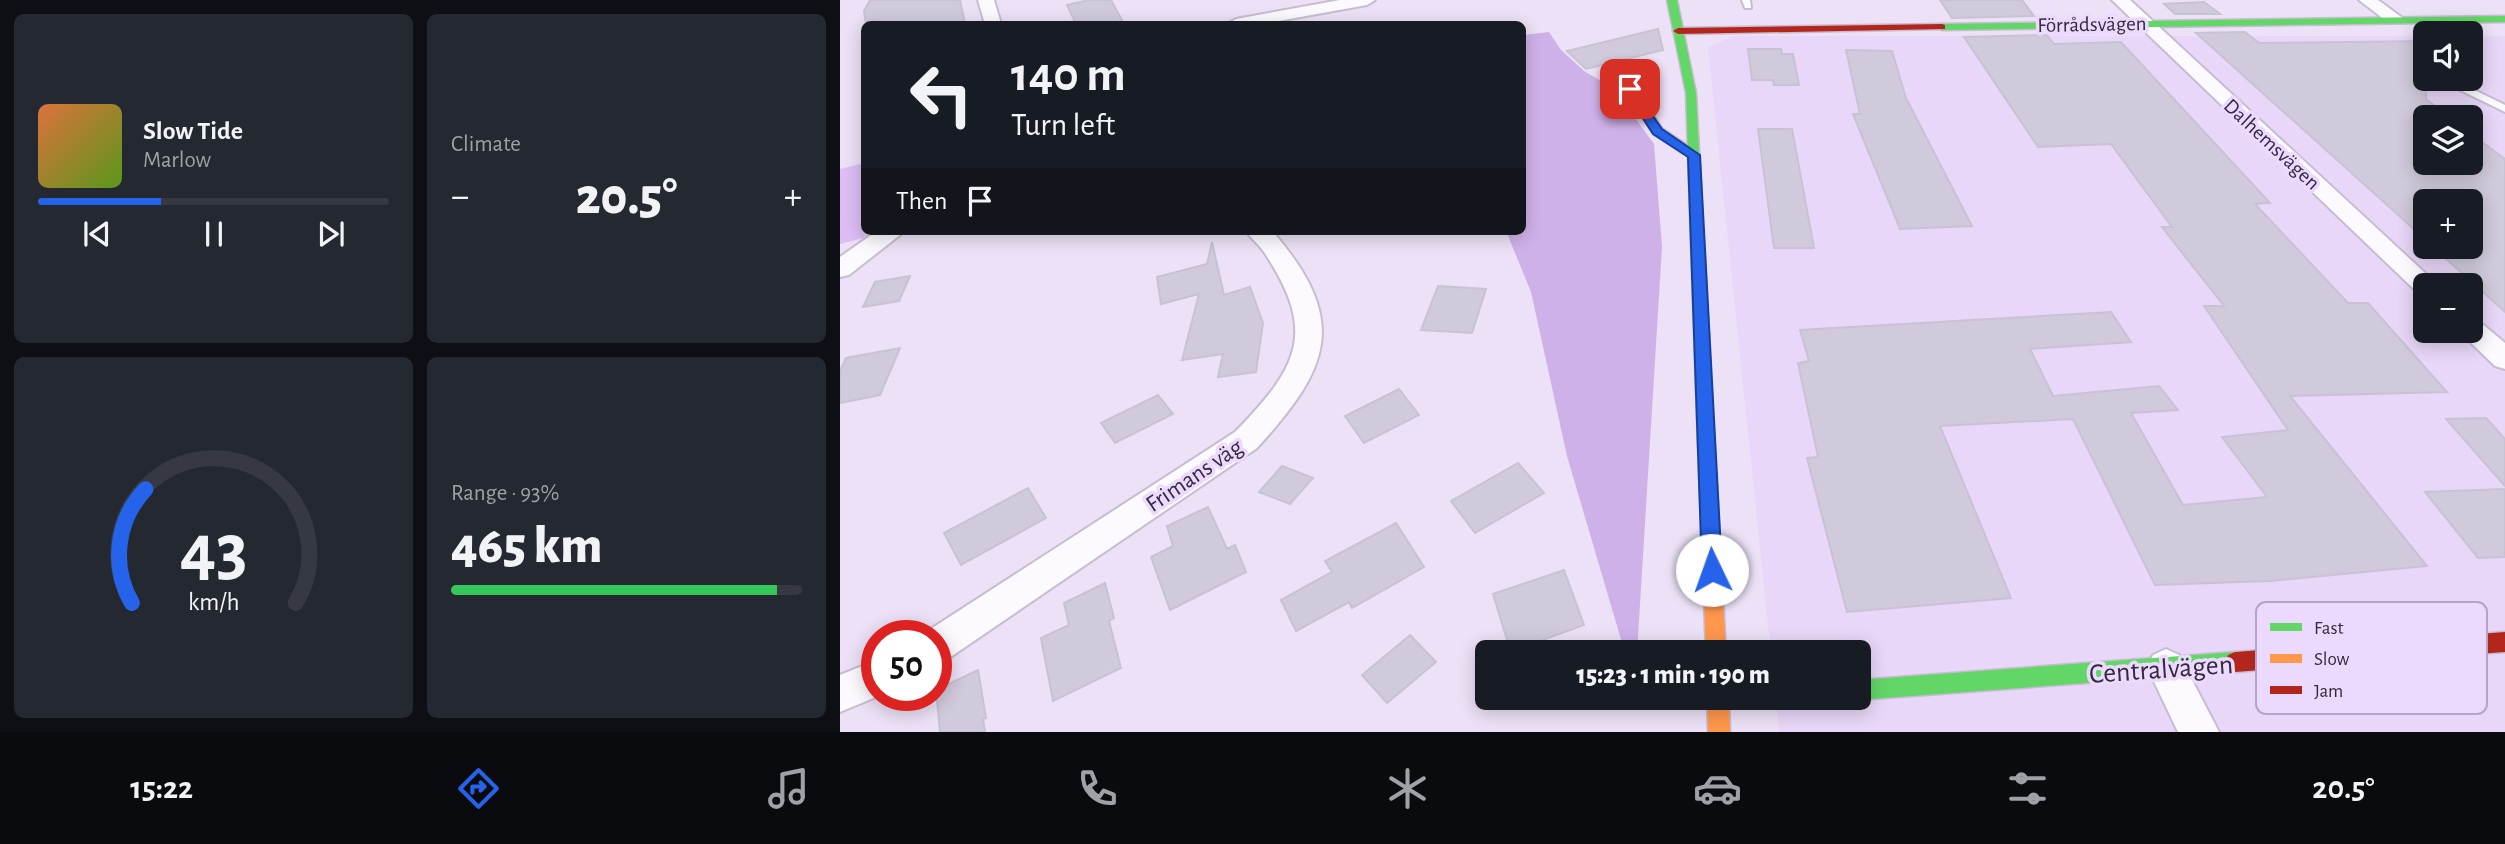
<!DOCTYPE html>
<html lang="en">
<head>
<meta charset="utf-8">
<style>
  :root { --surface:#171b24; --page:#242831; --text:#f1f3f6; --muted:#9ea1a6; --line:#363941; --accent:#2563eb }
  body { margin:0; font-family:"Alegreya Sans",sans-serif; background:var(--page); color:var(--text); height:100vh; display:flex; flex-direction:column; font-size:26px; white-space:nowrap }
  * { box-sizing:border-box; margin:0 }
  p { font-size:23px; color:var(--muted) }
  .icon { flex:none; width:38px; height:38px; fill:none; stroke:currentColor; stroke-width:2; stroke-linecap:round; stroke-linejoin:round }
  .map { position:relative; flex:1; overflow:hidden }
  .sheet { display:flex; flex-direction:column; gap:14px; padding:14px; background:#0d0f14; width:840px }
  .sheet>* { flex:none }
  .hud { position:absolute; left:21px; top:21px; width:665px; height:214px; border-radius:10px; box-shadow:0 4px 18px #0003; background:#171b24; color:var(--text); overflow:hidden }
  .fabs { position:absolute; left:1573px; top:21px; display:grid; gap:14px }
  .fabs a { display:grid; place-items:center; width:70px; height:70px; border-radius:10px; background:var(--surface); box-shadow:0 4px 18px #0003; font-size:35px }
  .speed { position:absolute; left:21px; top:620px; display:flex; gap:14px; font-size:35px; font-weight:700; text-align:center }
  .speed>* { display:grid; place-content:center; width:91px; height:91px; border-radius:50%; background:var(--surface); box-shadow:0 4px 18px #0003; line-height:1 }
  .speed .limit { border:10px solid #d22; background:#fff; color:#111 }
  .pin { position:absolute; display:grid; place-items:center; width:60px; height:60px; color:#fff; margin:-30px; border-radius:14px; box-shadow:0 4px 10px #0006 }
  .me { position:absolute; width:77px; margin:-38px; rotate:357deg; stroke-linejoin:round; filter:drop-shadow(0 0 5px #0008) }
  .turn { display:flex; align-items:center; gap:24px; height:147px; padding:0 35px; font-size:32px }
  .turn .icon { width:91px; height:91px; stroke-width:2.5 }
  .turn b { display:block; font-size:49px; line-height:60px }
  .then { display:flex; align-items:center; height:66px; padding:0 35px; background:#0003; gap:14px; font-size:26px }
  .big { font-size:52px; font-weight:800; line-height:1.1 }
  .sheet .tile { flex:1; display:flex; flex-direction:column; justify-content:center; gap:10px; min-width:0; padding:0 24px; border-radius:10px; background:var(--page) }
  .sheet .dial { align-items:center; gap:0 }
  .dial svg { height:182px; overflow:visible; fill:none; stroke:var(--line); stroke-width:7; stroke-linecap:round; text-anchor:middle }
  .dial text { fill:var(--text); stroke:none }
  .song { display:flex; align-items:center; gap:21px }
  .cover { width:84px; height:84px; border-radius:10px; background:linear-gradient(135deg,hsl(20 70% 55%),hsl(90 70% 35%)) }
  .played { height:7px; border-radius:4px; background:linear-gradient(90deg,var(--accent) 35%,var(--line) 35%) }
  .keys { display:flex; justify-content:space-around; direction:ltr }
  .heat { display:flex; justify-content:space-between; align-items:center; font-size:38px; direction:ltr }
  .charge { height:10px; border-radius:5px; background:linear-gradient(90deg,#34c759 93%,var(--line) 0) }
  .sheet .tiles { flex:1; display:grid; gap:14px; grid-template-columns:repeat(2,1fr) }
  .trip { position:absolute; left:635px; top:640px; width:396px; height:70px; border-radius:10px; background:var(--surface); box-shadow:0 4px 18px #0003; font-weight:800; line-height:70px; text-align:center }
  .tabs { display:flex; height:112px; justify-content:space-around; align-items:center; background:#090b0e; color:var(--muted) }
  .tabs .icon { width:49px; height:49px }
  .tabs .active { color:var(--accent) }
  .tabs b { font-size:32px; color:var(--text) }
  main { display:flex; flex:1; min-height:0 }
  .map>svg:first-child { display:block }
  .built { fill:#e8d7f8; fill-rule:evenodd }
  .green { fill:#dcbdf4 }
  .forest { fill:#cfb1e9 }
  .building { fill:#d0cadc; stroke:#c8c2d5; stroke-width:2 }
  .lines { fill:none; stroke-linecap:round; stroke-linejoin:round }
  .lane-casing { stroke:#c7bdd0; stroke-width:4 }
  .street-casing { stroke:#c7bdd0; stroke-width:4 }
  .fast-casing { stroke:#c7bdd0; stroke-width:3 }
  .slow-casing { stroke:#c7bdd0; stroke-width:3 }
  .jam-casing { stroke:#c7bdd0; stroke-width:3 }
  .lane { fill:#fcfafe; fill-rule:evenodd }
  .street { fill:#fcfafe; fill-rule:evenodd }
  .fast { fill:#63d668; fill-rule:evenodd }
  .slow { fill:#ff974d; fill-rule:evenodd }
  .jam { fill:#b3261e; fill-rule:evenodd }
  .route { fill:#2563eb; stroke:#184099; stroke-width:2 }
  .labels { text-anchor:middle; stroke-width:7; stroke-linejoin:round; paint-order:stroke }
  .far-street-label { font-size:21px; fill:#342a3c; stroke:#ecd9fe }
  .street-label { font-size:24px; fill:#342a3c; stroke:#ecd9fe }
  .near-street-label { font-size:28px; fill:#342a3c; stroke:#ecd9fe }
  .key { fill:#ecd9fe; stroke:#b5a4c4; stroke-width:2 }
  .key-label { font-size:19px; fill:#342a3c }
</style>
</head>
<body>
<main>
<section class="sheet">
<div class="tiles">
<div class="tile">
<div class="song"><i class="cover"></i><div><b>Slow Tide</b><p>Marlow</p></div></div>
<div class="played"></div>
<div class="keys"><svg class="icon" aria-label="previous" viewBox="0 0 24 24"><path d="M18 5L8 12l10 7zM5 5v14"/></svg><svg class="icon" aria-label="pause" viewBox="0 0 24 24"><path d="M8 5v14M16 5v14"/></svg><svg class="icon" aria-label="next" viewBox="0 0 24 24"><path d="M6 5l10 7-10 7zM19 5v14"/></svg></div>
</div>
<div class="tile"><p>Climate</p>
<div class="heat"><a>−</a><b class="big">20.5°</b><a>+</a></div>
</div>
<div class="tile dial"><svg viewBox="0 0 100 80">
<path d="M14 69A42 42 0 1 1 86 69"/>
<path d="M14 69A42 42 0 0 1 20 19" stroke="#2563eb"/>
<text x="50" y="56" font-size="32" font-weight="700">43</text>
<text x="50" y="72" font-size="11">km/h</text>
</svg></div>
<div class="tile"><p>Range · 93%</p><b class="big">465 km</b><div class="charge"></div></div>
</div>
</section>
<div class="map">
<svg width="1665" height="732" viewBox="0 0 1665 732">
  <rect width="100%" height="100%" fill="#ece1f6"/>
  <path class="built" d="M 894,36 L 1585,36 L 1586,79 L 1631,79 L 1631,36 L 1665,36 L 1665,732 L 939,732 L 936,698 L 1018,698 L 1018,653 L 931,653 L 868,47 ZM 1586,117 L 1631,117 L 1631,163 L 1586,163 ZM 1586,201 L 1631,201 L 1631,247 L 1586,247 ZM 1586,285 L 1631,285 L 1631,331 L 1586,331 Z"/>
  <path class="green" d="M 24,163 L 24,231 L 32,231 L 23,238 L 0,244 L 0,169 Z"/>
  <path class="forest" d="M 709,32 L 721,50 L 744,71 L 773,88 L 814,144 L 822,247 L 797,653 L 785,653 L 727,456 L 691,292 L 666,231 L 682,231 L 683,35 Z"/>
  <path class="building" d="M 30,0 L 120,0 L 125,24 L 26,24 L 24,11 Z
    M 249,0 L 271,0 L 284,24 L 236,24 L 227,5 Z
    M 1100,0 L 1182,0 L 1194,16 L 1112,18 Z
    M 1364,2 L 1380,14 L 1335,14 L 1324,4 Z
    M 818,29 L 823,50 L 746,69 L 727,51 Z
    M 1405,32 L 1419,43 L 1586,41 L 1586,99 L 1609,117 L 1586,117 L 1586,163 L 1631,163 L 1631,134 L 1665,159 L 1665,312 L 1593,247 L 1631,247 L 1631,201 L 1586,201 L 1586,240 L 1356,33 Z
    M 1207,35 L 1214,44 L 1281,42 L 1430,203 L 1415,204 L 1508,303 L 1528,303 L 1607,392 L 1450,396 L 1587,566 L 1430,581 L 1315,585 L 1233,419 L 1100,426 L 1171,598 L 1007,612 L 967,458 L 978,457 L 958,363 L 969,361 L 960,330 L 1271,312 L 1291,342 L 1190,349 L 1213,396 L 1319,386 L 1338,410 L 1291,413 L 1343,505 L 1427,497 L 1382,437 L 1448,430 L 1364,306 L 1384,306 L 1322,227 L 1332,227 L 1271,144 L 1198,147 L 1124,37 Z
    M 908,49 L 941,49 L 942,54 L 953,54 L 959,85 L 934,85 L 933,80 L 912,80 Z
    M 1006,50 L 1052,51 L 1066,98 L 1132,226 L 1060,229 L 1013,114 L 1020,114 Z
    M 918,129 L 952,129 L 974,248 L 934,248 Z
    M 372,242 L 384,295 L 410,287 L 423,323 L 416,372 L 378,377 L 383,354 L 342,360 L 359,294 L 321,304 L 317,277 L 367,264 Z
    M 70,276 L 59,301 L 23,307 L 35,282 Z
    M 598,286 L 646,289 L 632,333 L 581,330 Z
    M 60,348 L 40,395 L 0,403 L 0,371 L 6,358 Z
    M 559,389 L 579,415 L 524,443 L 505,416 Z
    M 318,395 L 333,414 L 275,443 L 261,423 Z
    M 1646,418 L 1665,439 L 1665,486 L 1606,419 Z
    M 678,463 L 704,493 L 635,533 L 611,501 Z
    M 442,466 L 473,478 L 450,504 L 419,492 Z
    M 188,488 L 206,518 L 121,565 L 104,533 Z
    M 1665,489 L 1665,557 L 1638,558 L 1585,492 Z
    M 368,507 L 387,549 L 395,545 L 406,572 L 330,610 L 311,557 L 333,546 L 327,526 Z
    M 556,523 L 584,567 L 512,608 L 509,602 L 456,631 L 441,600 L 492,572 L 485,561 Z
    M 724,570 L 744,625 L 700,641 L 704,653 L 671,653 L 653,594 Z
    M 265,583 L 274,618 L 269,621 L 281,668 L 213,701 L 201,638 L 229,625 L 224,603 Z
    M 570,635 L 596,662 L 547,703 L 522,675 Z
    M 138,670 L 146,718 L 143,719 L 145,732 L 100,732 L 96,690 Z"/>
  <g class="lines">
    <g class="lane-casing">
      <path id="lane" d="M 902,0 L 910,0 L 911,8 L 905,8 Z
        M 773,66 L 779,66 L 822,129 L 858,153 L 858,157 L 850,157 L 814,133 L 771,68 Z
        M 1618,85 L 1624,85 L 1665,105 L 1665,112 L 1618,89 Z"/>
    </g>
    <g class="street-casing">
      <path id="street" d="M 138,0 L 154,0 L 161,24 L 145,24 Z
        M 500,0 L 535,0 L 527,5 L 421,24 L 387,24 L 396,19 Z
        M 1272,0 L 1290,0 L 1598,285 L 1586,285 L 1586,294 L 1577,292 Z
        M 1519,0 L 1538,0 L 1564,19 L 1561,23 L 1549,23 Z
        M 37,231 L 65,231 L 9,275 L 0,277 L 0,257 Z
        M 406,231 L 434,233 C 510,322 489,369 417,448 L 109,658 L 96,663 L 96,635 L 83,634 L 395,432 C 458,367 478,333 424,252 C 419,244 411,239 406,231 Z
        M 1631,319 L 1640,322 L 1665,343 L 1665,369 L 1655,366 L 1622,334 L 1619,331 L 1631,331 Z
        M 1326,649 L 1339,655 L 1379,732 L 1338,732 L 1307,667 L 1313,655 Z
        M 37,660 L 37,695 L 41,695 L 0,712 L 0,675 Z"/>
    </g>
    <g class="fast-casing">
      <path id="fast" d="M 827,0 L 837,0 L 856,93 L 873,416 L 871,420 L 859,420 L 857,416 L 846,93 Z
        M 1665,16 L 1665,22 L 1102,30 L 1097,27 L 1102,24 Z
        M 1395,652 L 1402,655 L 1405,662 L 1402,669 L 1395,672 L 1018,700 L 1013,698 L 1018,698 L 1018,680 Z"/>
    </g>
    <g class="slow-casing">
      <path id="slow" d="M 865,410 L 871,412 L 873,416 L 886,653 L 866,653 L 857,416 L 859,412 Z
        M 867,698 L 889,698 L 890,732 L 868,732 Z"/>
    </g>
    <g class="jam-casing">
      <path id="jam" d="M 1102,24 L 1105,25 L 1105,29 L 838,34 L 833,31 L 838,28 Z
        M 1665,632 L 1665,652 L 1395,672 L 1388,669 L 1385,662 L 1388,655 L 1395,652 Z"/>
    </g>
    <use href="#lane" class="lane"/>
    <use href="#street" class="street"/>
    <use href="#fast" class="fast"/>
    <use href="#slow" class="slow"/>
    <use href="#jam" class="jam"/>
  </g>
  <path class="route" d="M 786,87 L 793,87 L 822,129 L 860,155 L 882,570 L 879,576 L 872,578 L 865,576 L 862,570 L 848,157 L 813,134 L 784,89 Z"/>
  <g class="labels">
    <g class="far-street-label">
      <text transform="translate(1252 24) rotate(-1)" y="7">Förrådsvägen</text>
      <text transform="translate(1432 144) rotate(43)" y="7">Dalhemsvägen</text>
    </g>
    <g class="street-label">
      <text transform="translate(354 475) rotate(-34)" y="8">Frimans väg</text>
    </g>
    <g class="near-street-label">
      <text transform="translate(1321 668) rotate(-4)" y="10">Centralvägen</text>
    </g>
  </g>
  <rect x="1416" y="602" width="231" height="112" rx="10" class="key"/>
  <rect x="1430" y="623" width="32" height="8" fill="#63d668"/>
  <rect x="1430" y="654" width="32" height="9" fill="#ff974d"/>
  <rect x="1430" y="686" width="32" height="8" fill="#b3261e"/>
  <g class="key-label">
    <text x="1474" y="634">Fast</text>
    <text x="1474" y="665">Slow</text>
    <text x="1474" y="697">Jam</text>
  </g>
</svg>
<div class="fabs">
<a><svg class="icon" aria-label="sound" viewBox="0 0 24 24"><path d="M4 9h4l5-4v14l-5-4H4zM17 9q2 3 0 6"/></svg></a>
<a><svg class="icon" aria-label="layers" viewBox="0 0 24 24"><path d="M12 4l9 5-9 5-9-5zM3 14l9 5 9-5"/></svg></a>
<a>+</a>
<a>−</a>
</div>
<div class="speed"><div class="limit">50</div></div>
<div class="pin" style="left:790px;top:89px;background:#d93025"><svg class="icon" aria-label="arrive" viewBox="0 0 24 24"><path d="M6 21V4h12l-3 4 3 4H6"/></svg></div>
<svg class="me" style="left:872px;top:570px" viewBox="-20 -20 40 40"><circle r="19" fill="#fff"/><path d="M0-13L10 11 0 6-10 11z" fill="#2563eb"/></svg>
<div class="trip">15:23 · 1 min · 190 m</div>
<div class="hud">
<div class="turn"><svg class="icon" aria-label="left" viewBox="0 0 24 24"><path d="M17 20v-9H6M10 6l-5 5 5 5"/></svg><div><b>140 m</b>Turn left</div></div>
<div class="then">Then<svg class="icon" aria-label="arrive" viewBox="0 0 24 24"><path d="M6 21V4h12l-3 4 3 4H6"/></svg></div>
</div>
</div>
</main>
<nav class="tabs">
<b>15:22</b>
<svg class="icon active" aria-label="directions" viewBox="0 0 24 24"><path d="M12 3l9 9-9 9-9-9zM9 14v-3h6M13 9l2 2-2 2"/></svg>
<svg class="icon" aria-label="music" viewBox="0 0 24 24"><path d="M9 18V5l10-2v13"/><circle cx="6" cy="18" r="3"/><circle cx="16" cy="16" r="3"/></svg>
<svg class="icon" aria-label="phone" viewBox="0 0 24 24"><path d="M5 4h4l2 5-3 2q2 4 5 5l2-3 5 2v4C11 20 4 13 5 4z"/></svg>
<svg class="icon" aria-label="climate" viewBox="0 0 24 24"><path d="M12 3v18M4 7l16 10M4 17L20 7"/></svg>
<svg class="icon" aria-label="car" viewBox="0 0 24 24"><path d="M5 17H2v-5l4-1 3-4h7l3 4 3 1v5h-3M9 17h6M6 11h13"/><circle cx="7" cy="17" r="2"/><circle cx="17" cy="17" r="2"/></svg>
<svg class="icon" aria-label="filters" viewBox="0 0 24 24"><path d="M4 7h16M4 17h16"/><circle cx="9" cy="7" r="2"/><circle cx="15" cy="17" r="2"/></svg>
<b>20.5°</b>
</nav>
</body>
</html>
